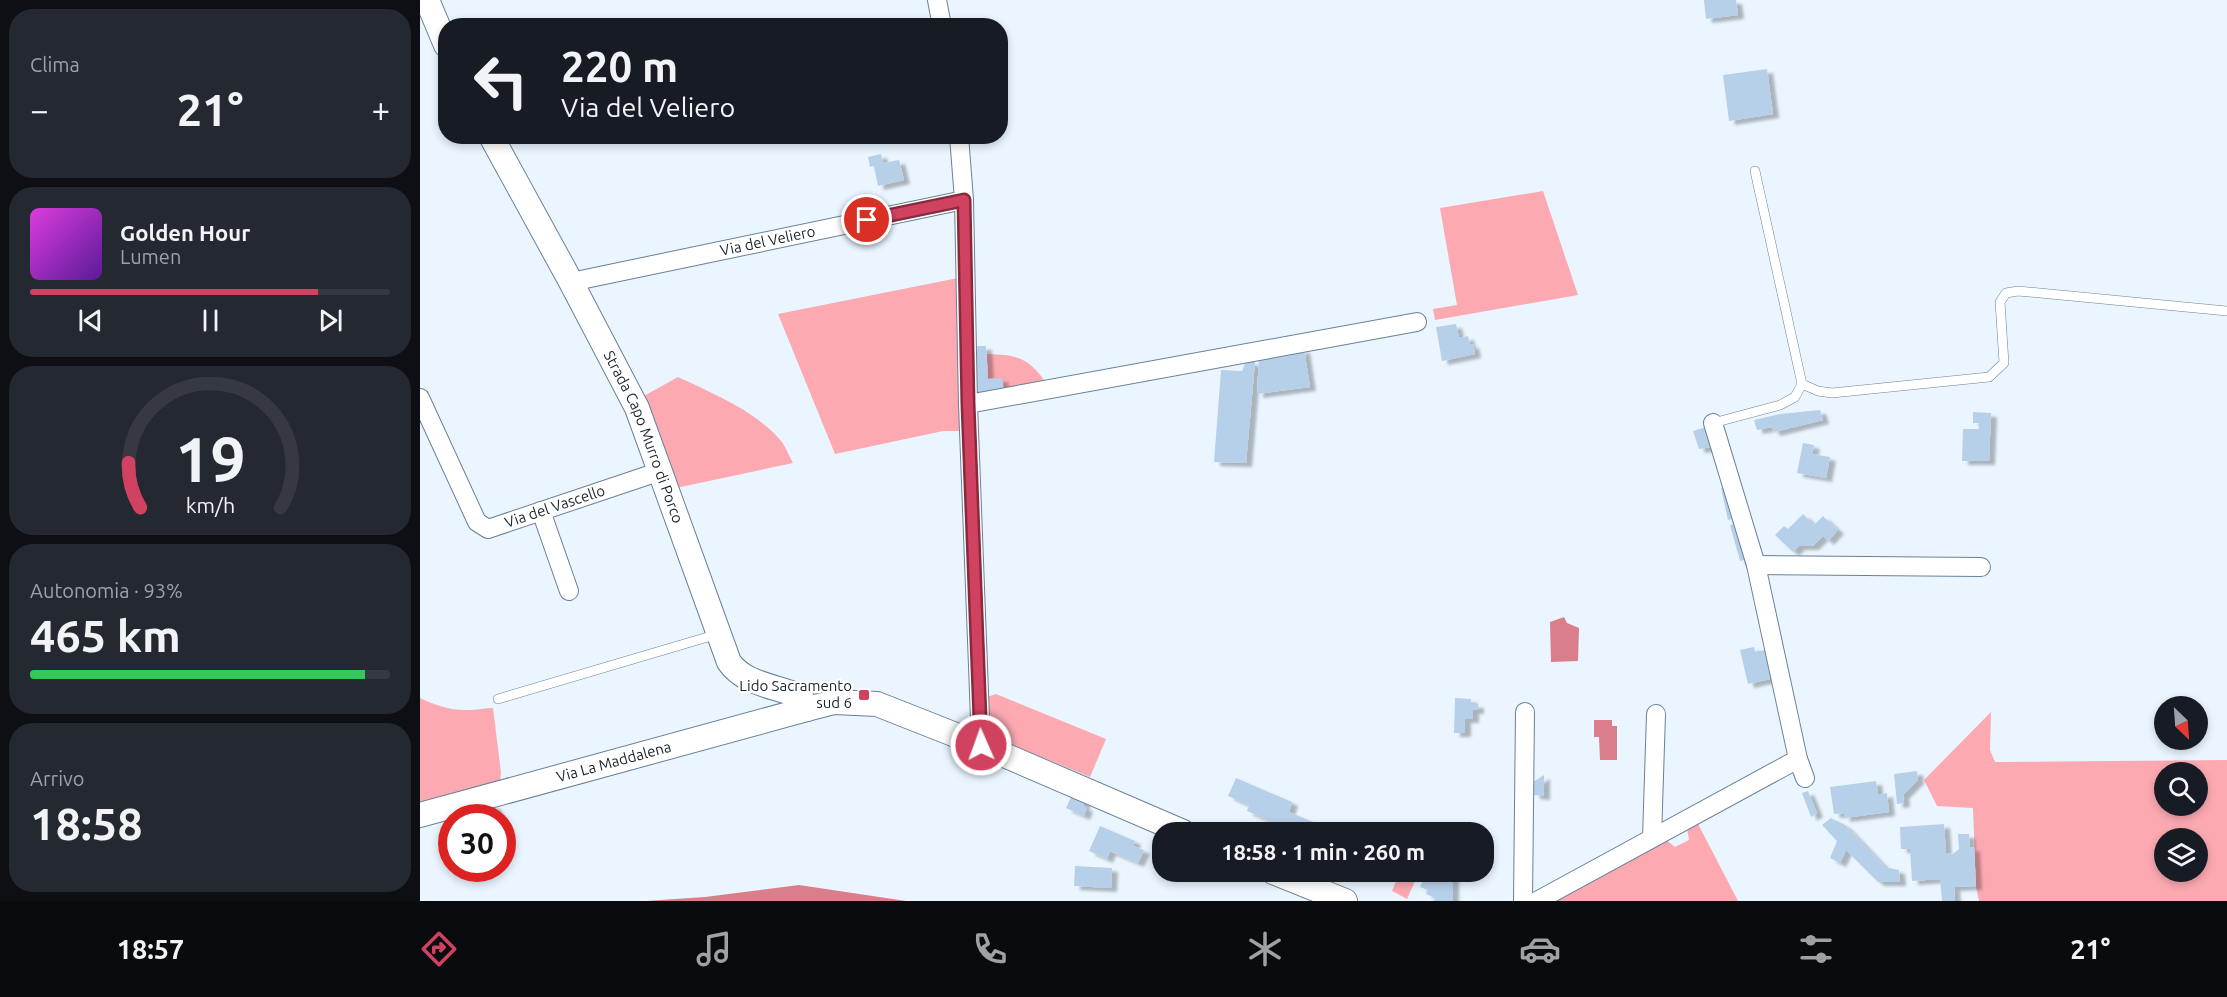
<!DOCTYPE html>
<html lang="it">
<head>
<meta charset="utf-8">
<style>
  :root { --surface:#171b24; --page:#242831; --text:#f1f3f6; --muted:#9ea1a6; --line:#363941; --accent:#d14160 }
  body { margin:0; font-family:Ubuntu,sans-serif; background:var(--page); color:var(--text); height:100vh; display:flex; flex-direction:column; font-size:22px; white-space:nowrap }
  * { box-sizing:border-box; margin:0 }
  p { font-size:20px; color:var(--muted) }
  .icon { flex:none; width:33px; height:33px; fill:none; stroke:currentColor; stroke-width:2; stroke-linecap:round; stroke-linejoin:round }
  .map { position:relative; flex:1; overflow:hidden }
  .details { display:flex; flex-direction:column; gap:9px; padding:9px; background:#0d0f14; width:420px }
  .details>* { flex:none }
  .banner { position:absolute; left:18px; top:18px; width:570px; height:126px; border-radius:24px; box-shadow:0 3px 9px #0003; background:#171b24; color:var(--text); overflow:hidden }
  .needle { width:39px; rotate:155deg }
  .tools { position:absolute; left:1734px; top:696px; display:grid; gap:12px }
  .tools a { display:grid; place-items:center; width:54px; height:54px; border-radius:50%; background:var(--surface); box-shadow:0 3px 9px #0003; font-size:30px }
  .speed { position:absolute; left:18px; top:804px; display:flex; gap:12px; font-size:30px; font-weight:700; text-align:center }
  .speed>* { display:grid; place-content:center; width:78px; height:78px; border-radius:50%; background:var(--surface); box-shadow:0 3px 9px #0003; line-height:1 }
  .speed .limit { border:9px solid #d22; background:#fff; color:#111 }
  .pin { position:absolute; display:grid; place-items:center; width:51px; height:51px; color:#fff; margin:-26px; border:3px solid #fff; border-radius:50%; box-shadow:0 2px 6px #0007 }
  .me { position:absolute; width:66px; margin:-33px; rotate:358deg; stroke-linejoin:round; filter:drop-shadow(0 0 4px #0008) }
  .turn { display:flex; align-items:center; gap:21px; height:126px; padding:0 24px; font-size:27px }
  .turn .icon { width:78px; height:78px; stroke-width:2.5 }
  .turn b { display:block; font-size:42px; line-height:51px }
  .big { font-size:45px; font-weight:700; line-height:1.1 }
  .details .widget { flex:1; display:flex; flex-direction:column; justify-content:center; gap:9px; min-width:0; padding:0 21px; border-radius:24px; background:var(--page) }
  .details .dial { align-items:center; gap:0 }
  .dial svg { height:156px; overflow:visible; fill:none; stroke:var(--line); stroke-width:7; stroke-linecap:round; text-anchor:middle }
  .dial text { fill:var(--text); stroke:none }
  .song { display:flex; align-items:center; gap:18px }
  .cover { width:72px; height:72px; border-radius:9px; background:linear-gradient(135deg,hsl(300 70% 55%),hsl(270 70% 35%)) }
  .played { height:6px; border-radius:3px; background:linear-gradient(90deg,var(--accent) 80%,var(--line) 80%) }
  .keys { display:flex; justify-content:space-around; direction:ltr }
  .heat { display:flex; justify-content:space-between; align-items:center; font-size:33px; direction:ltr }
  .charge { height:9px; border-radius:4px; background:linear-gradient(90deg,#34c759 93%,var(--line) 0) }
  .trip { position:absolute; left:732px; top:822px; width:342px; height:60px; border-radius:24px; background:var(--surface); box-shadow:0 3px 9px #0003; font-weight:700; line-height:60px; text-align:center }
  .dock { display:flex; height:96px; justify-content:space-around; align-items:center; background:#090b0e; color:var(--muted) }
  .dock .icon { width:42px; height:42px }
  .dock .active { color:var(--accent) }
  .dock b { font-size:27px; color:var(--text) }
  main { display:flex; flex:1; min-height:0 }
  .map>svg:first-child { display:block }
  .green { fill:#fca9b2; fill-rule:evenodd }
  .water { fill:#d97e8a }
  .building { fill:#b7d0ea; filter:url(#shadow) }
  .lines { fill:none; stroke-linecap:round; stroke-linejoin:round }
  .lane-casing { stroke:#698198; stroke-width:10 }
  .street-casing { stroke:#698198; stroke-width:20 }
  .secondary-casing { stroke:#698198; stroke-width:26 }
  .lane { stroke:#fff; stroke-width:9 }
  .street { stroke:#fff; stroke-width:18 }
  .secondary { stroke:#fff; stroke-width:24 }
  .route-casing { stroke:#882a3e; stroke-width:15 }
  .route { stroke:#d14160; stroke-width:10 }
  .poi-dot { fill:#d14160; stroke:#fff; stroke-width:2 }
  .labels { text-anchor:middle; stroke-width:4.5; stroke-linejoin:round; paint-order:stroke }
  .street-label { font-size:15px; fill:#1a242d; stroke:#fff }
  .poi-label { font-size:15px; fill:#1a242d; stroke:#fff; text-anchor:end }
</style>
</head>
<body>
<main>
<section class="details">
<div class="widget"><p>Clima</p>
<div class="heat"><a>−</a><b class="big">21°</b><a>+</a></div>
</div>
<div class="widget">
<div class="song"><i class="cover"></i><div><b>Golden Hour</b><p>Lumen</p></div></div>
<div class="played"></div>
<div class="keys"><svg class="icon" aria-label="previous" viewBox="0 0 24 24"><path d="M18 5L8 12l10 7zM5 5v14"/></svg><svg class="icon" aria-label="pause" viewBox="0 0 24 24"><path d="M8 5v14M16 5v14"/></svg><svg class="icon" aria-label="next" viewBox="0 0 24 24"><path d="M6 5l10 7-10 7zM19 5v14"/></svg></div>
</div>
<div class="widget dial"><svg viewBox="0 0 100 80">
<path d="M14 69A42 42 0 1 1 86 69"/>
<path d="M14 69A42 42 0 0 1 8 46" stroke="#d14160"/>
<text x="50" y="56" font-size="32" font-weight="700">19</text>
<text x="50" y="72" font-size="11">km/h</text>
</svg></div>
<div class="widget"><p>Autonomia · 93%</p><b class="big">465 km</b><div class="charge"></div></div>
<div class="widget"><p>Arrivo</p><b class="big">18:58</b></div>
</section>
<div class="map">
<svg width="1807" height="901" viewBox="0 0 1807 901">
  <defs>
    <filter id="shadow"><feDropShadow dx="6" dy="4" stdDeviation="1.5" flood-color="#0004"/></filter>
  </defs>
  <rect width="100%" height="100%" fill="#eaf5ff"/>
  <path class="green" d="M 1123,191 L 1158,295 L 1015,320 L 1013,309 L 1037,305 L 1020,208 Z
    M 538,278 L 542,431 L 523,431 L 415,454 L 358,314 Z
    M 567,354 C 600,355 608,358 628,385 L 584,392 L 568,379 Z
    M 258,377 C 292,393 338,412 362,442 C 366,448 369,456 373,463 L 256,488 L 222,397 Z
    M 576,694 L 686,739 L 670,777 L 573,737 L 568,732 L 567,697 Z
    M 0,698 C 15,705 32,711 48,710 C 57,710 65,708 73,708 L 81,773 L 80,783 L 0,806 Z
    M 1571,712 L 1570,750 L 1575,762 L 1807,760 L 1807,901 L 1559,901 L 1556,886 L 1553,808 L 1517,806 L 1504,780 ZM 1744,772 L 1778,772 L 1778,806 L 1744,806 ZM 1744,838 L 1778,838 L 1778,872 L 1744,872 Z
    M 1277,822 L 1318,901 L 1132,901 L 1245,839 L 1255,847 L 1269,840 L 1267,828 Z
    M 980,872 L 999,872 L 987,899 L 972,891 Z"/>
  <path class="water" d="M 1144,617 L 1147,623 L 1159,628 L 1158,661 L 1131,662 L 1130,622 Z
    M 1174,720 L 1192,720 L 1192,726 L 1197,726 L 1197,760 L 1180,760 L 1179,737 L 1174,737 Z
    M 379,885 L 486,901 L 226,901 L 285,897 Z"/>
  <path class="building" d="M 1284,0 L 1316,0 L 1318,15 L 1286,19 Z
    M 1347,69 L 1353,114 L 1309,121 L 1303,75 Z
    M 461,154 L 463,163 L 479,160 L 484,180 L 458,186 L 454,166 L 450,167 L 448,157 Z
    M 1036,324 L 1039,338 L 1048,336 L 1050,345 L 1053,344 L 1055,354 L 1022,361 L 1016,327 Z
    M 553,346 L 566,346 L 568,379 L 582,378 L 584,392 L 554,396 Z
    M 884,349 L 890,387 L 837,394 L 839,357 Z
    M 826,361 L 835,362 L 826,463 L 794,462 L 801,370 L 822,371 Z
    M 1400,410 L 1403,420 L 1354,432 L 1352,427 L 1337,430 L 1334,420 L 1360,414 Z
    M 1553,412 L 1571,413 L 1569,461 L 1542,461 L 1543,429 L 1559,429 L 1559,423 L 1553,423 Z
    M 1286,427 L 1292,447 L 1279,449 L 1273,431 Z
    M 1383,443 L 1394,445 L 1392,454 L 1410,457 L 1406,478 L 1377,473 Z
    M 1308,486 L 1318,518 L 1308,520 L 1301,488 Z
    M 1383,514 L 1394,525 L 1403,516 L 1418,530 L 1408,541 L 1403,536 L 1393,546 L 1379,546 L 1373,552 L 1355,535 L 1364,526 L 1368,529 Z
    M 1318,523 L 1327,559 L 1320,561 L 1310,525 Z
    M 1334,647 L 1335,652 L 1345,650 L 1350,679 L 1328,684 L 1320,650 Z
    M 1035,698 L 1051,699 L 1051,704 L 1058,704 L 1058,710 L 1053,710 L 1053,719 L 1045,719 L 1045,733 L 1034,733 Z
    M 1497,771 L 1498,780 L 1483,795 L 1484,803 L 1477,804 L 1474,774 Z
    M 1124,775 L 1124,796 L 1114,795 L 1113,782 Z
    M 816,778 L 872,802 L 869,812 L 917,832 L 859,832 L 862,826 L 827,811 L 829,805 L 808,796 Z
    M 1456,781 L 1458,795 L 1467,793 L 1469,812 L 1424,818 L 1424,813 L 1414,814 L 1410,787 Z
    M 1388,791 L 1397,813 L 1391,817 L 1382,793 Z
    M 652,795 L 665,801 L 663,806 L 667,808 L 664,816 L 646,808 Z
    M 74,805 L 82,818 L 66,818 L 64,806 Z
    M 1411,818 L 1425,825 L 1465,867 L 1479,870 L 1480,882 L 1458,882 L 1426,850 L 1420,863 L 1410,858 L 1417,841 L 1402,825 Z
    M 1524,824 L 1526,853 L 1533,854 L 1539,849 L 1538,834 L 1549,834 L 1550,848 L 1554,847 L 1556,886 L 1534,887 L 1535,901 L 1522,901 L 1520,879 L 1492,881 L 1490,849 L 1481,849 L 1480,827 Z
    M 680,826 L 715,841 L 713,846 L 724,850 L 718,863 L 690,851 L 687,859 L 669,851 Z
    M 655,866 L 692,868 L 691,888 L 654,886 Z
    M 1007,872 L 1033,872 L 1033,901 L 1014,901 L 1015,898 L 1006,894 L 1008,890 L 1000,887 Z"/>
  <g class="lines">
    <g class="lane-casing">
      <path id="lane" d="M 1335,171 L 1382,384 L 1398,391 L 1412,393 L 1569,377 L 1584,363 L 1580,302 L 1586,293 L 1598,291 L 1807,311
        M 1293,423 L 1360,405 L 1375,397 L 1382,384
        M 78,699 L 298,634"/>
    </g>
    <g class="street-casing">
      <g id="street">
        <path d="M 517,0 L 522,26"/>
        <path d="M 539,136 L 544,200 L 548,404 L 561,745"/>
        <path id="s1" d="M 151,282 L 544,200"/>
        <path id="s2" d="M 0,398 L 57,522 L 68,529 L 241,471"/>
        <path d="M 548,404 L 997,322"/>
        <path d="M 121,511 L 149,591"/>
        <path d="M 1336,565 L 1561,567"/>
        <path d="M 1378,759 L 1385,778"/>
        <path d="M 1232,838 L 1236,714"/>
        <path d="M 1103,901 L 1105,712"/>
        <path d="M 1117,901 L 1378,759 L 1336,565 L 1293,423"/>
      </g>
    </g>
    <g class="secondary-casing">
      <g id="secondary">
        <path d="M 7,0 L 26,45"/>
        <path id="s3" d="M 71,136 L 151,282 L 217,408 L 309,662 C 325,685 357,686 381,697 L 387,709"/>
        <path id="s4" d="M 0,815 L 387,709 L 414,702 L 457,704 L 561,745 L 763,832"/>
        <path d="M 853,872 L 925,901"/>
      </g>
    </g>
    <use href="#lane" class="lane"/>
    <use href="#street" class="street"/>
    <use href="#secondary" class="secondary"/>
  </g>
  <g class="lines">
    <g class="route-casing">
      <path id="route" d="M 447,220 L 544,200 L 548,404 L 561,745"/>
    </g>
    <use href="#route" class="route"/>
  </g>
  <rect class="poi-dot" x="438" y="689" width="12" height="12" rx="3"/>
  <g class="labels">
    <g class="street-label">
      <text dy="5" stroke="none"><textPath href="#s1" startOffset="201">Via del Veliero</textPath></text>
      <text dy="5" stroke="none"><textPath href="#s3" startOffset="338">Strada Capo Murro di Porco</textPath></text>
      <text dy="5" stroke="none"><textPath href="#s2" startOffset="220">Via del Vascello</textPath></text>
      <text dy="5" stroke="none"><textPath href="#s4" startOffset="201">Via La Maddalena</textPath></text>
    </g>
    <g class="poi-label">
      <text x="432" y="691">Lido Sacramento<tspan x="432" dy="17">sud 6</tspan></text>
    </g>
  </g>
</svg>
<div class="tools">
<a><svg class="needle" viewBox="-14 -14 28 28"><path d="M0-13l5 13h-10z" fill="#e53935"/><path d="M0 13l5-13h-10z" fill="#9ea1a6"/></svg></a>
<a><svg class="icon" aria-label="search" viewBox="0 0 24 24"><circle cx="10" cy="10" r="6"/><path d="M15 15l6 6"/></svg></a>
<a><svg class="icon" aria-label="layers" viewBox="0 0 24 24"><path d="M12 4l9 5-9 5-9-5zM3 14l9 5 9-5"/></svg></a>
</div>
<div class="speed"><div class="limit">30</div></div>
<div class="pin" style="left:447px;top:220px;background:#d93025"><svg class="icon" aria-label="arrive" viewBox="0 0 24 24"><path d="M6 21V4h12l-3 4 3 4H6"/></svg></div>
<svg class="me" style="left:561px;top:745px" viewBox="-20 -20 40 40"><circle r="17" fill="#d14160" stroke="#fff" stroke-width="3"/><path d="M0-11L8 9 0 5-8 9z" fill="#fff"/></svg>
<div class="trip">18:58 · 1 min · 260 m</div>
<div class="banner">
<div class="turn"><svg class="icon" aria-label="left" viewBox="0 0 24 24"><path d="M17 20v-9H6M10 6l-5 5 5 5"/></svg><div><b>220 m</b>Via del Veliero</div></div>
</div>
</div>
</main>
<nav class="dock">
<b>18:57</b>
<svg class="icon active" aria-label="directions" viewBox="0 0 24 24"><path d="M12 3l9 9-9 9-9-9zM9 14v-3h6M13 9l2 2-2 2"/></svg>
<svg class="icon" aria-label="music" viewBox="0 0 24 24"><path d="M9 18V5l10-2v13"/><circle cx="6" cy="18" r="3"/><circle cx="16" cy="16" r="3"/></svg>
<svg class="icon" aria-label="phone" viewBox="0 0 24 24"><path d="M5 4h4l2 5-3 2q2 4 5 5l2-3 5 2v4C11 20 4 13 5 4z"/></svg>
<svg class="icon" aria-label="climate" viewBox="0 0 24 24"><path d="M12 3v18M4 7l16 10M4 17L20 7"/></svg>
<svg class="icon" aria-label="car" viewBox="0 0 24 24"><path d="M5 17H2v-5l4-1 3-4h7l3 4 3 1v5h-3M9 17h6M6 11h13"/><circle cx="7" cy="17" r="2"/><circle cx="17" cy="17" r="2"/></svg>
<svg class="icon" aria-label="filters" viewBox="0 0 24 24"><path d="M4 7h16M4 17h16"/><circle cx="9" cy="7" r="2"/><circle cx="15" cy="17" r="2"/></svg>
<b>21°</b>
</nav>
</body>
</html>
